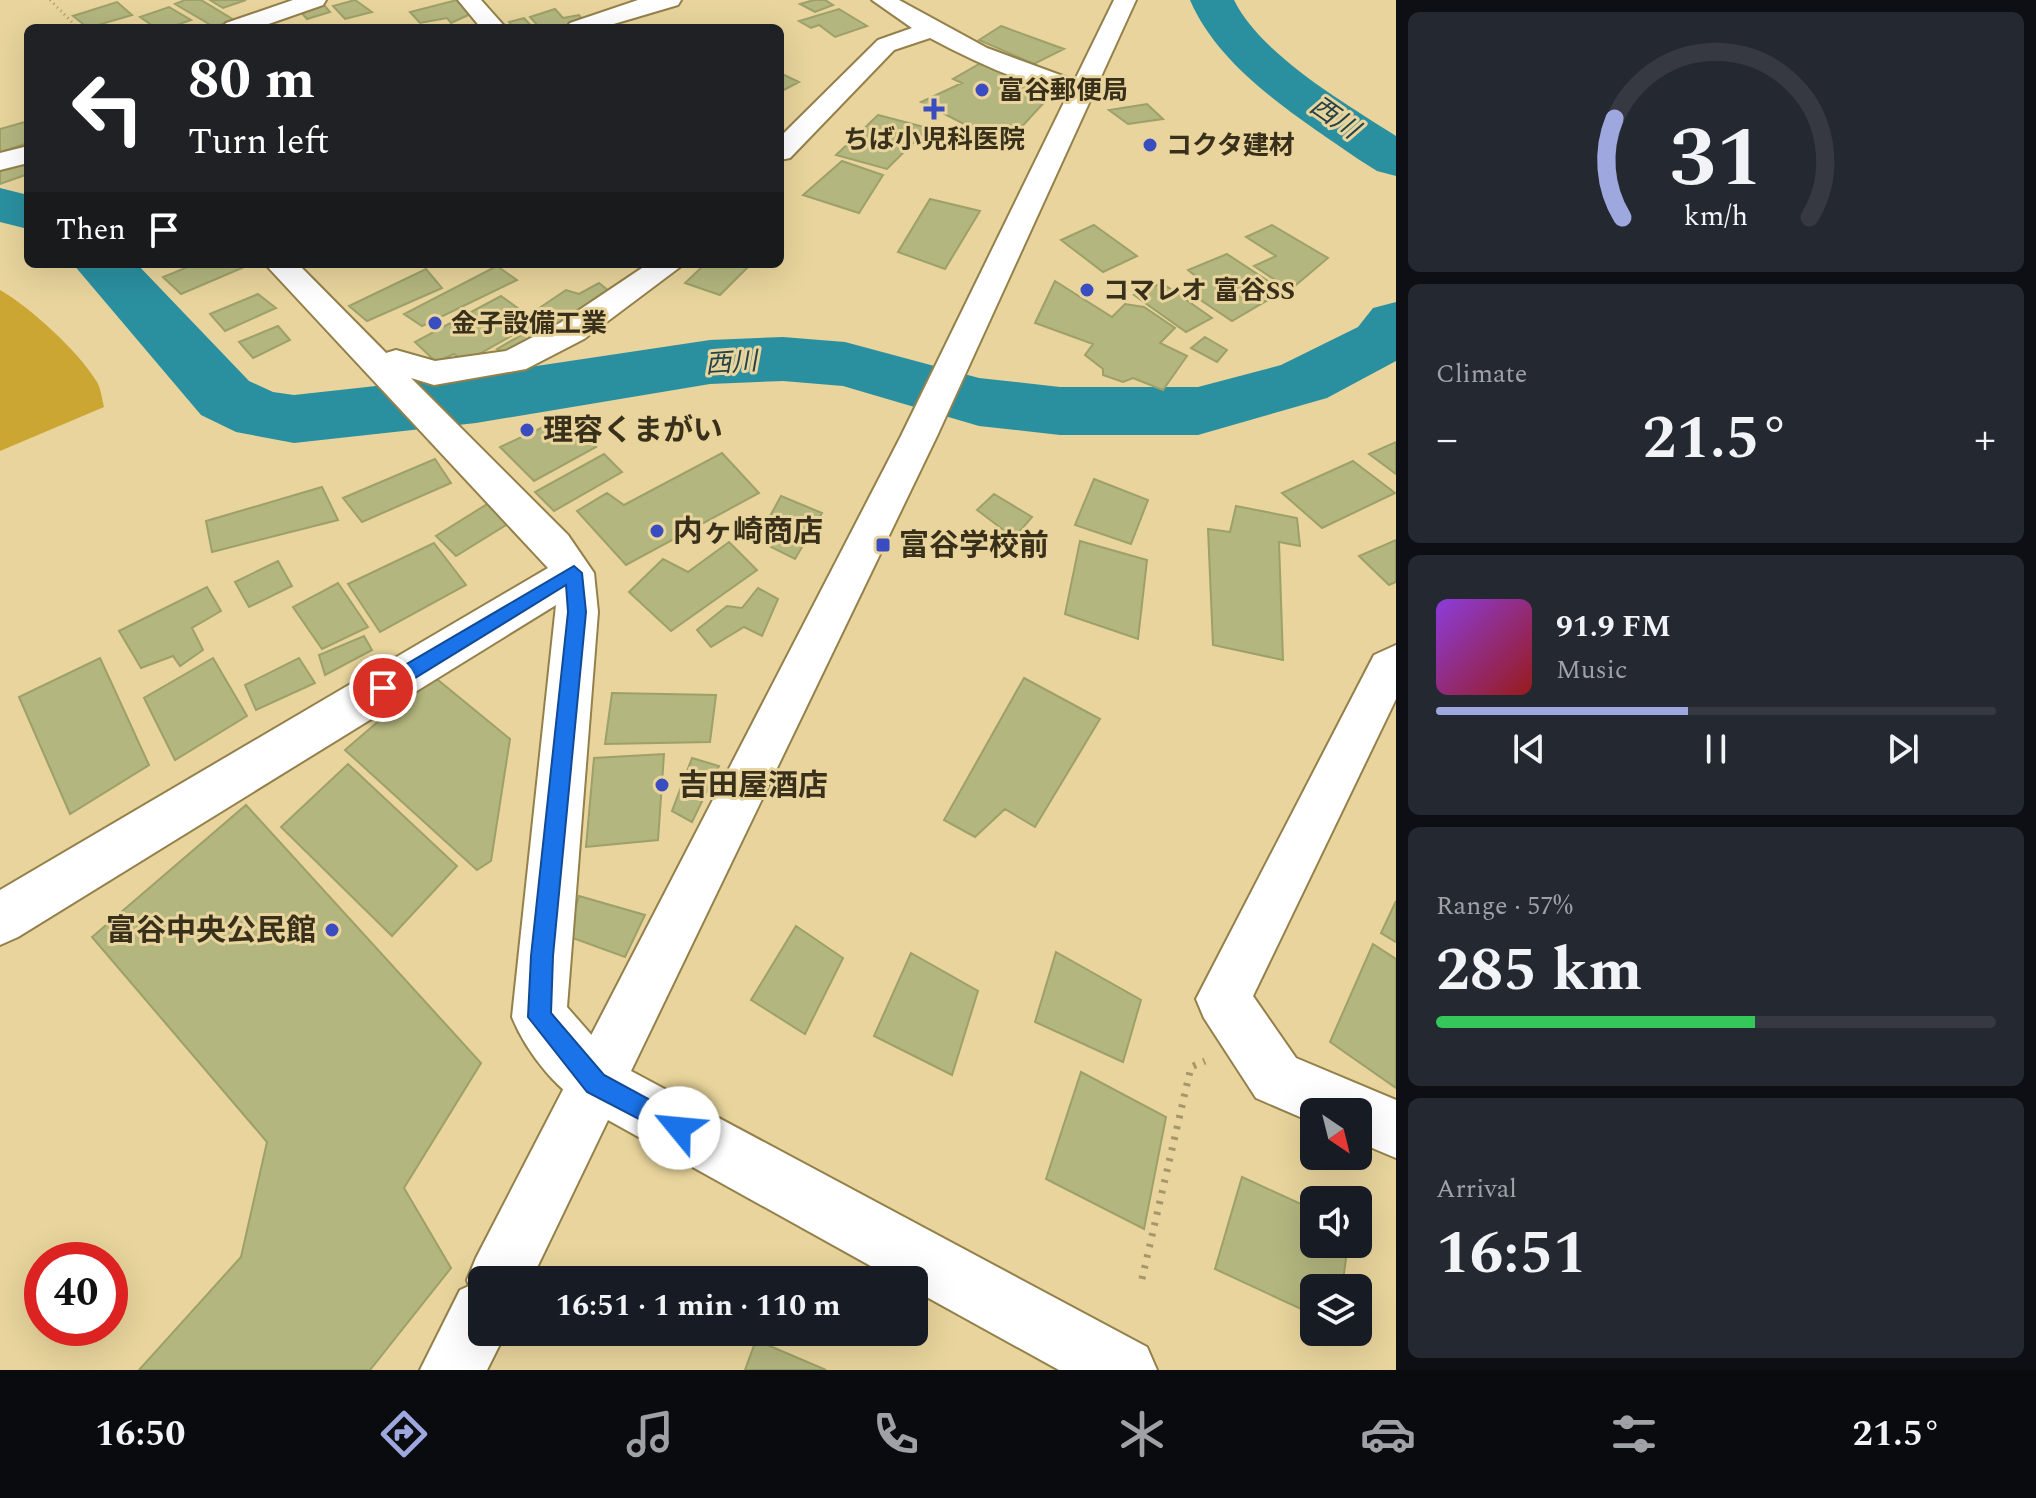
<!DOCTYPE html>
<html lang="en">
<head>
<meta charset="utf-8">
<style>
  :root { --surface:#171b24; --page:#242831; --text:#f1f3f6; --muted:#9ea1a6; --line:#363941; --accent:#9ea8de }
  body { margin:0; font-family:Spectral,"Noto Sans JP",serif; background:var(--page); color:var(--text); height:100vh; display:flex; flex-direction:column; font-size:30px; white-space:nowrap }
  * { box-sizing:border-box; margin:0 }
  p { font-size:26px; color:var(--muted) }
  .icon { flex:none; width:44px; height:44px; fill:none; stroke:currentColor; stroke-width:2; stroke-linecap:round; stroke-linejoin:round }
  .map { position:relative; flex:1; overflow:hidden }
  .sheet { display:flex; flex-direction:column; gap:12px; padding:12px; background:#0d0f14; width:640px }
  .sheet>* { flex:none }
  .hud { position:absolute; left:24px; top:24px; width:760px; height:244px; border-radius:12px; box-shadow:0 8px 32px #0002; background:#202124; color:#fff; overflow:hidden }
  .needle { width:52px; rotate:145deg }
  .buttons { position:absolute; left:1300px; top:1098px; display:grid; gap:16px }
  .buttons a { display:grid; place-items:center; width:72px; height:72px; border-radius:12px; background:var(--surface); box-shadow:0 8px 32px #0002; font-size:40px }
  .speed { position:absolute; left:24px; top:1242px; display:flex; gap:16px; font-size:40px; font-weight:700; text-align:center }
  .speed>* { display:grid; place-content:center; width:104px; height:104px; border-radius:50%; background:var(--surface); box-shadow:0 8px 32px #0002; line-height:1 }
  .speed .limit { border:12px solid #d22; background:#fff; color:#111 }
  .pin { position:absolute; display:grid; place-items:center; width:68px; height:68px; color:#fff; margin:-34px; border:4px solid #fff; border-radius:50%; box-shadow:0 2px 8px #0007 }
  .me { position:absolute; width:88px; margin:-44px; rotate:298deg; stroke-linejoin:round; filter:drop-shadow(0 0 6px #0008) }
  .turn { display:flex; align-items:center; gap:28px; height:168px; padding:0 32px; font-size:36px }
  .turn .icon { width:104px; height:104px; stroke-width:2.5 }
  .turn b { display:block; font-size:56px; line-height:68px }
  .then { display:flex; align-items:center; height:76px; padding:0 32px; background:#0003; gap:16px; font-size:30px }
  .big { font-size:60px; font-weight:700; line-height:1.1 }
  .sheet .widget { flex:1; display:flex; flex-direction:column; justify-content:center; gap:12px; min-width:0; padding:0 28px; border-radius:12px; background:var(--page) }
  .sheet .dial { align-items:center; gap:0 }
  .dial svg { height:208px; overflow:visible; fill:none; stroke:var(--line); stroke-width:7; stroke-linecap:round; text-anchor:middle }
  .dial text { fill:var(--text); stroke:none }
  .song { display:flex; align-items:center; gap:24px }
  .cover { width:96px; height:96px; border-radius:12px; background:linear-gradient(135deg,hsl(270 70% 55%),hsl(0 70% 35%)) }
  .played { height:8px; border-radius:4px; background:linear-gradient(90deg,var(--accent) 45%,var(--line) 45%) }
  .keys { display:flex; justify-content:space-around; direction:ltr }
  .heat { display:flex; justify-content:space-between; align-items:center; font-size:44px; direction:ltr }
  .charge { height:12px; border-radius:6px; background:linear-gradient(90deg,#34c759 57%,var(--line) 0) }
  .trip { position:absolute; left:468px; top:1266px; width:460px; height:80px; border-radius:12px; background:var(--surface); box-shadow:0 8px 32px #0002; font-weight:700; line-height:80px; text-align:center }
  .dock { display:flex; height:128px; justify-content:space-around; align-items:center; background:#090b0e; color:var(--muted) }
  .dock .icon { width:56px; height:56px }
  .dock .current { color:var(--accent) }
  .dock b { font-size:36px; color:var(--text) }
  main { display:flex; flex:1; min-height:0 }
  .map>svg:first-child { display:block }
  .green { fill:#cba633 }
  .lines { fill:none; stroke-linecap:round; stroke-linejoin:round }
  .river { fill:#2a90a0; fill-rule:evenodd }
  .building { fill:#b3b67e; stroke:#9da068; stroke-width:2 }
  .street-casing { stroke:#93804a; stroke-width:4 }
  .secondary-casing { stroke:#93804a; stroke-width:4 }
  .path-far1 { stroke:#a6976b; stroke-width:3; stroke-dasharray:1 4; stroke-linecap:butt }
  .path { stroke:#a6976b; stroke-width:7; stroke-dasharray:3 8; stroke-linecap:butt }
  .street { fill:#fff; fill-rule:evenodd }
  .secondary { fill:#fff; fill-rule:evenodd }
  .route { fill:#1a73e8; stroke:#114b97; stroke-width:2 }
  .poi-dot { fill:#394dc0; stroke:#e8d49c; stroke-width:3 }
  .labels { text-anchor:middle; stroke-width:6; stroke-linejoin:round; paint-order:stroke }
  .far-poi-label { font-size:26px; font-weight:bold; fill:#38301a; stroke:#e8d49c; text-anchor:start }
  .far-water-label { font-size:26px; font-style:italic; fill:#244247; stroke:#e8d49c }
  .poi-label { font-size:30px; font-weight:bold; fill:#38301a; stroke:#e8d49c; text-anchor:start }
</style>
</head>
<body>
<main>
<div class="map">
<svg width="1396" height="1370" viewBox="0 0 1396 1370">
  <rect width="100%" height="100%" fill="#e8d49c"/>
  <path class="green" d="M 0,290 C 30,307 79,352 97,382 C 101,389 102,399 104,407 L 0,451 Z"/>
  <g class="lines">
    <path class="river" d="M 1190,0 L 1234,0 C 1261,55 1345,103 1396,136 L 1396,176 L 1377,171 L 1358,159 C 1298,117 1220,70 1190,0 Z
      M 0,188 L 28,195 L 28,229 L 0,222 Z
      M 73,264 L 137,264 L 249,381 L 273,392 L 294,395 L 476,375 L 710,340 L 783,337 L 845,342 L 979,378 L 1060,387 L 1198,387 L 1281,365 L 1358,327 L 1373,308 L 1396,302 L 1396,361 L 1327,398 L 1198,435 L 1060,435 L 979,426 L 843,386 L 783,381 L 710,384 L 476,423 L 294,443 L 236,432 L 201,415 Z"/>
  </g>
  <path class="building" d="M 185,0 L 201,0 L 234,20 L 214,27 L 175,4 Z
    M 210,0 L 246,0 L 223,8 Z
    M 355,0 L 372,12 L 345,19 L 333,6 Z
    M 457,0 L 473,13 L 451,23 L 447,18 L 420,23 L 410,12 Z
    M 814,0 L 825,0 L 833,5 L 815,12 L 800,4 Z
    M 117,2 L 132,15 L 88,28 L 73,16 Z
    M 324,5 L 330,12 L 307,19 L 300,11 Z
    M 169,7 L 191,20 L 168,28 L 156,28 L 140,17 Z
    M 555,9 L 563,18 L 579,15 L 585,23 L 568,28 L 540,28 L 530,17 Z
    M 839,9 L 867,26 L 835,37 L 819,25 L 811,28 L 799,21 Z
    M 524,18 L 533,28 L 509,28 L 513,27 L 509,22 Z
    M 1001,26 L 1064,49 L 1034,64 L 979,40 Z
    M 986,60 L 1050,88 L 1043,94 L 1050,96 L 1005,145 L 921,102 L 962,83 L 953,79 Z
    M 780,73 L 799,82 L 782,91 Z
    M 1147,104 L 1163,119 L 1128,124 L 1109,110 Z
    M 878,115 L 928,128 L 887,169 L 836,155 Z
    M 28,121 L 28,143 L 0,152 L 0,129 Z
    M 842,161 L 883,175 L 859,213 L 803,195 Z
    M 25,163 L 28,174 L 0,184 L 0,171 Z
    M 930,199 L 980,211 L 945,269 L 898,252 Z
    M 1094,225 L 1137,256 L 1103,272 L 1061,240 Z
    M 1272,225 L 1328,258 L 1290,290 L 1254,266 L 1276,256 L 1246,237 Z
    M 1227,254 L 1283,291 L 1232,321 L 1190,293 L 1204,283 L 1188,270 Z
    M 195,264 L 237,264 L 242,268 L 181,294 L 163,277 Z
    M 705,264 L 751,264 L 720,295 L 685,283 Z
    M 497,266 L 517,280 L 422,326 L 404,314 Z
    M 426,269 L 442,288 L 367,321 L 349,306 Z
    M 1055,281 L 1112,317 L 1125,304 L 1144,307 L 1175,328 L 1160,343 L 1187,356 L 1163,390 L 1133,378 L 1123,382 L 1103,375 L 1103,369 L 1085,355 L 1093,344 L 1035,323 Z
    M 599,283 L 614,295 L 508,357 L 497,349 L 523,334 L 517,323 L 566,290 L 579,294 Z
    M 1162,283 L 1212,318 L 1186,332 L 1134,295 Z
    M 258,294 L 276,308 L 225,331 L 210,314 Z
    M 501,296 L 523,312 L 508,322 L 518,332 L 465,362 L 454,354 L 436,362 L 415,342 Z
    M 278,326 L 290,340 L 253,358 L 239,342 Z
    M 1205,337 L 1227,350 L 1217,362 L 1191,348 Z
    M 565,417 L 596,447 L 534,481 L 500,447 Z
    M 1396,442 L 1396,474 L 1369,454 Z
    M 722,453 L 759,493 L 626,565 L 577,511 L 607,493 L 624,505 Z
    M 604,454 L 622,472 L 554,511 L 535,492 Z
    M 435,459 L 451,483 L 362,522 L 343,498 Z
    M 1353,461 L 1395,493 L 1322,528 L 1282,493 Z
    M 1094,479 L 1148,500 L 1131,544 L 1075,525 Z
    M 322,487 L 338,520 L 212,552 L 206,521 Z
    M 994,494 L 1032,517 L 1014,538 L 977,510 Z
    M 781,496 L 822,513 L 795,559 L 757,540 Z
    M 492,501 L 511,522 L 456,556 L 436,536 Z
    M 1236,506 L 1297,518 L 1300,546 L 1279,542 L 1283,660 L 1213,645 L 1208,529 L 1230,532 Z
    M 1396,540 L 1396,582 L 1389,585 L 1359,556 Z
    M 1080,541 L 1147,560 L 1138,639 L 1065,614 Z
    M 729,542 L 757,570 L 671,631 L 629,592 L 663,559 L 688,572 Z
    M 434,543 L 466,585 L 380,632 L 348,584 Z
    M 278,561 L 292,586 L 249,607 L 235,582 Z
    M 338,583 L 368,627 L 322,649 L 293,607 Z
    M 207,587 L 221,611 L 192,628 L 203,650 L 180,666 L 173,656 L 141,668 L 119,631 Z
    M 758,588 L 778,599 L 762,636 L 744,627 L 711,647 L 697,630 L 727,606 L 742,608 Z
    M 364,636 L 372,650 L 325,675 L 319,655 Z
    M 100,658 L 149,765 L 70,814 L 19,697 Z
    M 213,658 L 247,716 L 175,760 L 144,698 Z
    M 299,658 L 315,683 L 256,710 L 245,685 Z
    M 432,675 L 510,739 L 491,861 L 477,870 L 345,750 Z
    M 1024,678 L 1100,719 L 1035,827 L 1005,809 L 975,837 L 944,820 Z
    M 612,693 L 716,695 L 710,742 L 605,744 Z
    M 664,754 L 658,840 L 586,847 L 594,758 Z
    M 692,758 L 719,766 L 692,822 L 672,811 Z
    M 348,764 L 457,866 L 392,936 L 281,827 Z
    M 246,805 L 481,1063 L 404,1188 L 451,1268 L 370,1370 L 139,1370 L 241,1257 L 267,1142 L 92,937 Z
    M 579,896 L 645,915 L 625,957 L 567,936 Z
    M 1396,901 L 1396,942 L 1381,933 Z
    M 796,926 L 843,958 L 805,1034 L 751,1000 Z
    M 1373,944 L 1396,959 L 1396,1088 L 1330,1042 Z
    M 1056,952 L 1141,1000 L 1123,1062 L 1035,1022 Z
    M 911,953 L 978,991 L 952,1075 L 874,1036 Z
    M 1081,1072 L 1166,1117 L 1144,1229 L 1046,1179 Z
    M 1242,1177 L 1314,1210 L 1314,1244 L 1348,1244 L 1342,1288 L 1314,1288 L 1314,1315 L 1215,1269 Z
    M 756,1340 L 826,1370 L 745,1370 Z"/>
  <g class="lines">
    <g class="street-casing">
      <path id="street" d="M 458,0 L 481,0 L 506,28 L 481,28 Z
        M 681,0 L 678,5 L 600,28 L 566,28 L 570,23 L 638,0 Z
        M 872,0 L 899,0 L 987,48 L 1090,86 L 1094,91 L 1081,99 C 1028,85 978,64 930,38 L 894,50 L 790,158 L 780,160 L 780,137 L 878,40 L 912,28 Z
        M 265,264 L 298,264 L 386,353 L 396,350 L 435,361 L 506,351 L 560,323 L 648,264 L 684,264 L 584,339 L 526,369 L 434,385 L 411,378 L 568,535 L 594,573 L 598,612 L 567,1007 L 616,1063 L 624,1083 L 616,1103 L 596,1111 C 561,1097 526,1052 512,1017 L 556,605 L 18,937 L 0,945 L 0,890 L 548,568 Z
        M 1396,645 L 1396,699 L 1253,996 L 1296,1058 L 1396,1100 L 1396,1158 L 1358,1142 L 1358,1112 L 1314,1112 L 1314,1123 L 1256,1098 L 1204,1018 L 1196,999 L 1374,655 Z"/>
    </g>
    <g class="secondary-casing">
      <path id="secondary" d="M 293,0 L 326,0 L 323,5 L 257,28 L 222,28 L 226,23 Z
        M 1114,0 L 1136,0 L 937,436 L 631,1071 L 1147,1347 L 1157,1370 L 1059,1370 L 914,1290 L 914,1280 L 896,1280 L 608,1120 L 531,1280 L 482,1280 L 482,1332 L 506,1332 L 487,1370 L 420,1370 L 460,1290 L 469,1286 L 467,1280 L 476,1258 L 901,436 Z
        M 28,146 L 28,163 L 0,170 L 0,153 Z"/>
    </g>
    <path class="path-far1" d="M 50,0 L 78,28"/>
    <path class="path" d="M 1142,1279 L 1191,1067 L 1205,1061"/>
    <use href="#street" class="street"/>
    <use href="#secondary" class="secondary"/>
  </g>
  <path class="route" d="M 574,566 L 582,573 L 586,612 L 553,956 L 551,1013 L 604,1075 L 687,1120 L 691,1128 L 687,1136 L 679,1140 L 587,1092 L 528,1017 L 531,956 L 568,612 L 566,585 L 389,694 L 383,696 L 373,688 L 376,682 Z"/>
  <g class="poi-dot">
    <circle cx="982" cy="90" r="8"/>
    <path d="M930 97h8v8h8v8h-8v8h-8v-8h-8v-8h8z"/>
    <circle cx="1150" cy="145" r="8"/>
    <circle cx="1087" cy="290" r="8"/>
    <circle cx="435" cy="323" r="8"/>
    <circle cx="527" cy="430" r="8"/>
    <circle cx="657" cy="531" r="8"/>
    <rect x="875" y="537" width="16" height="16" rx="4"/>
    <circle cx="662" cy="785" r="8"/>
    <circle cx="332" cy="930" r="8"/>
  </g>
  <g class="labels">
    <g class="far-poi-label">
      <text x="998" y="99">富谷郵便局</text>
      <text x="934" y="148" text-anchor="middle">ちば小児科医院</text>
      <text x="1166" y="154">コクタ建材</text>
      <text x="1103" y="299">コマレオ 富谷SS</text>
      <text x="451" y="332">金子設備工業</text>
    </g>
    <g class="far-water-label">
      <text transform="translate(1335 117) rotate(35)" y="9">西川</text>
      <text transform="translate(731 362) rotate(-4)" y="9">西川</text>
    </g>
    <g class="poi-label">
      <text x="543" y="440">理容くまがい</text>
      <text x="673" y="541">内ヶ崎商店</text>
      <text x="899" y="555">富谷学校前</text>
      <text x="678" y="795">吉田屋酒店</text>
      <text x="316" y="940" text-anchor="end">富谷中央公民館</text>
    </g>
  </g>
</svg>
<div class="buttons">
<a><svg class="needle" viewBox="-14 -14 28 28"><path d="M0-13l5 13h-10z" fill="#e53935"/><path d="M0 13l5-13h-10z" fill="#9ea1a6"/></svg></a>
<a><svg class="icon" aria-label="sound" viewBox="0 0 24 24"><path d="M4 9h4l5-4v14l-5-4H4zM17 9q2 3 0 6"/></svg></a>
<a><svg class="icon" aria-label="layers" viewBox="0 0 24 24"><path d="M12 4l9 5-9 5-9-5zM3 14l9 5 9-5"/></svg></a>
</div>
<div class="speed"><div class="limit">40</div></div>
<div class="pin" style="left:383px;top:688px;background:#d93025"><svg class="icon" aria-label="arrive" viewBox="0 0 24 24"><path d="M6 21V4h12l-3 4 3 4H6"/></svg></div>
<svg class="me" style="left:679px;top:1128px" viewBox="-20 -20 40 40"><circle r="19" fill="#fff"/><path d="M0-13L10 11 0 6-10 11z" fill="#1a73e8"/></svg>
<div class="trip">16:51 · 1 min · 110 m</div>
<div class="hud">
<div class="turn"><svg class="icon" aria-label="left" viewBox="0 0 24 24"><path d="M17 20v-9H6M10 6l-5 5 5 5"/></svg><div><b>80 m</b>Turn left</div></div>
<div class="then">Then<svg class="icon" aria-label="arrive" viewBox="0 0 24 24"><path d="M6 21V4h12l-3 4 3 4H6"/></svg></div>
</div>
</div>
<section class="sheet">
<div class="widget dial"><svg viewBox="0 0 100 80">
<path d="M14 69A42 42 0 1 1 86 69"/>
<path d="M14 69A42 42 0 0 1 11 31" stroke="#9ea8de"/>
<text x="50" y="56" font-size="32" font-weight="700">31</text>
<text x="50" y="72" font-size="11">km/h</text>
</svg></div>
<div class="widget"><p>Climate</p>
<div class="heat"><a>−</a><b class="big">21.5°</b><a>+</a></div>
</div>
<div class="widget">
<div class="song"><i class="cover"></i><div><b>91.9 FM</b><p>Music</p></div></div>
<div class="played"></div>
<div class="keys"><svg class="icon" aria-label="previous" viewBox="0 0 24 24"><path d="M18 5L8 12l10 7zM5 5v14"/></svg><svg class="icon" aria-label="pause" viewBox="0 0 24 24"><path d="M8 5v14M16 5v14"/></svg><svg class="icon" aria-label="next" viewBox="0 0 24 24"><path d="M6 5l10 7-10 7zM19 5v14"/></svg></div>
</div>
<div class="widget"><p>Range · 57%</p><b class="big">285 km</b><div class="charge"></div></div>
<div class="widget"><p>Arrival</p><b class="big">16:51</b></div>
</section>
</main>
<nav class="dock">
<b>16:50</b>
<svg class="icon current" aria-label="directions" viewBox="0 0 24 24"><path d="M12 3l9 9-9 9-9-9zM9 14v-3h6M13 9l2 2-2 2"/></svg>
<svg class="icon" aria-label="music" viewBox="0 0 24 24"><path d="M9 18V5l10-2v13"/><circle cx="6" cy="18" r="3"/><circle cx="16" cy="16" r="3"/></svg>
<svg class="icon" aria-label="phone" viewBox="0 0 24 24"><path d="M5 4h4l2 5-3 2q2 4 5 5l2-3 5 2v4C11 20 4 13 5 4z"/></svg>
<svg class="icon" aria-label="climate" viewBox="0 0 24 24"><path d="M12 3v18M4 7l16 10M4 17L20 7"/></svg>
<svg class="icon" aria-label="car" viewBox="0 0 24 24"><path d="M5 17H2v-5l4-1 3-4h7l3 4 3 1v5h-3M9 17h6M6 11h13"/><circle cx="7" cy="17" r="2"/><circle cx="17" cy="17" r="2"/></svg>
<svg class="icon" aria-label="filters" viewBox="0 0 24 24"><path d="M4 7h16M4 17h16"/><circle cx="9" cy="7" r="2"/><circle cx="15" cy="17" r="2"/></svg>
<b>21.5°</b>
</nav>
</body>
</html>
